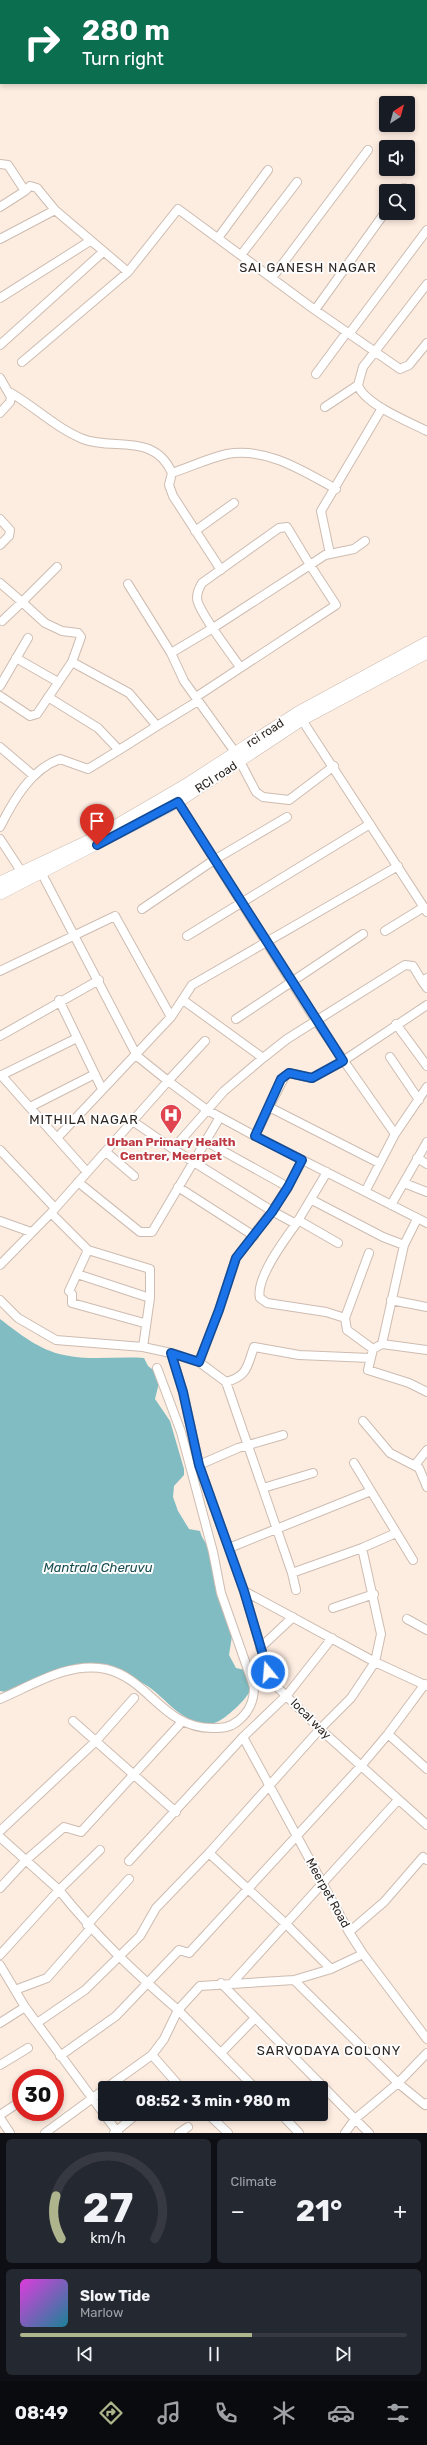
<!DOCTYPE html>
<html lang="en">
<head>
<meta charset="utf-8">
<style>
  :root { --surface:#171b24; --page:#242831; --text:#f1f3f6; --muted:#9ea1a6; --line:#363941; --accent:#aeb48b }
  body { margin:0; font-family:Rubik,sans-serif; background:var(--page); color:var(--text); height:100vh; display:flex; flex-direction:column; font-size:15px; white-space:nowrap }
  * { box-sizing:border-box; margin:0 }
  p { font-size:13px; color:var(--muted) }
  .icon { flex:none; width:22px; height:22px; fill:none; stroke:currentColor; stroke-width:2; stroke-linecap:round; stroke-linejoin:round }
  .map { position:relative; height:2133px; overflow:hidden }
  .details { display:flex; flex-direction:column; gap:6px; padding:6px; background:#0d0f14; flex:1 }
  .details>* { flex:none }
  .guide { position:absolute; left:0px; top:0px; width:427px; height:84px; box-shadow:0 2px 6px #0003; background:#0b6e4f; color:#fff; overflow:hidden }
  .needle { width:26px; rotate:36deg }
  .controls { position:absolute; left:379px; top:96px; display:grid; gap:8px }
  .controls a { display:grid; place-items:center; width:36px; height:36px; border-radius:4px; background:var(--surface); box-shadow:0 2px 6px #0003; font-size:20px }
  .speed { position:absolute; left:12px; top:2069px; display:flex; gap:8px; font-size:20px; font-weight:700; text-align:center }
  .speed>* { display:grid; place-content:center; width:52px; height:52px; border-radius:50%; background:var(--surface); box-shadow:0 2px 6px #0003; line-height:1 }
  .speed .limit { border:6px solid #d22; background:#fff; color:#111 }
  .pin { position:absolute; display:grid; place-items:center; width:34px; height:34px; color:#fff; margin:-41px -17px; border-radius:50% 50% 50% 0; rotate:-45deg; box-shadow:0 0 4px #0007 }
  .pin .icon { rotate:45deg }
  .me { position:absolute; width:44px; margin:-22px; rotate:343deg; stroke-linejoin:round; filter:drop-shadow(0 0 3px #0008) }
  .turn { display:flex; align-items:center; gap:14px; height:84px; padding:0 16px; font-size:18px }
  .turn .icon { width:52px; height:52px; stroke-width:2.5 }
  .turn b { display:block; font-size:28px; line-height:34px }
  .big { font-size:30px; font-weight:700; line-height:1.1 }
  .details .widget { flex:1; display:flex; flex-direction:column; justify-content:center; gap:6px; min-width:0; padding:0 14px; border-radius:6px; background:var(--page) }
  .details .dial { align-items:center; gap:0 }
  .dial svg { height:104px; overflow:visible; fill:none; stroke:var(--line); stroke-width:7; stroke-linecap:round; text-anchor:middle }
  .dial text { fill:var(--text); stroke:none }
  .song { display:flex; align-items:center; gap:12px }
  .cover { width:48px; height:48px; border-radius:6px; background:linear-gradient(135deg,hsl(300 70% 55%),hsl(190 70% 35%)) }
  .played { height:4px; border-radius:2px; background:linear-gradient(90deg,var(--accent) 60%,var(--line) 60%) }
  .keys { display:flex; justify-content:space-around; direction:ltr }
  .heat { display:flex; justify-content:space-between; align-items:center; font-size:22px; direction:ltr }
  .details .tiles { flex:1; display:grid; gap:6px; grid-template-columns:1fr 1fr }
  .widget:last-child { grid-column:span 2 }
  .trip { position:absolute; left:98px; top:2081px; width:230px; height:40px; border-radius:4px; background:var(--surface); box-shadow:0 2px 6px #0003; font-weight:700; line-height:40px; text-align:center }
  .tab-bar { display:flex; height:64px; justify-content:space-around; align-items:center; background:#090b0e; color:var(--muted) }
  .tab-bar .icon { width:28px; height:28px }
  .tab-bar .current { color:var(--accent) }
  .tab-bar b { font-size:18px; color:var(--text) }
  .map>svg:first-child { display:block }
  .water { fill:#80bcc1 }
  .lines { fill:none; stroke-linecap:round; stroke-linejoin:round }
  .minor-casing { stroke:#cdbcb1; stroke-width:10 }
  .secondary-casing { stroke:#cdbcb1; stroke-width:12 }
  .minor { stroke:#fff; stroke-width:8 }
  .secondary { stroke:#fff; stroke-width:11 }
  .route-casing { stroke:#114b97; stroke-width:10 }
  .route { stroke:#1a73e8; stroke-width:7 }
  .labels { text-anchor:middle; stroke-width:4; stroke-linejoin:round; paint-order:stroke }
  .street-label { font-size:12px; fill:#2c2622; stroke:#fdfdfd }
  .health-label { font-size:12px; font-weight:bold; fill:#be3a42; stroke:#fdfdfd }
  .neighbourhood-label { font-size:13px; letter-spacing:1px; fill:#2c2622; stroke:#fdfdfd }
  .water-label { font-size:13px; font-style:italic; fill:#184d52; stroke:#fdfdfd }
</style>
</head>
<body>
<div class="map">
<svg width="427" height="2133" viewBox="0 0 427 2133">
  <rect width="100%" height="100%" fill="#fdece0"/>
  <path class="water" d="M 0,1319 C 20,1334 39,1350 64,1355 C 90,1361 118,1356 144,1358 L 148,1366 L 156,1372 L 159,1383 L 155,1399 L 170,1421 L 184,1469 L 184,1475 L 174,1486 L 173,1497 L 178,1511 L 189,1529 L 200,1531 C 202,1539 205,1541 209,1548 C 214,1560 213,1574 215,1586 L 220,1594 L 224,1614 L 232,1636 L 229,1655 L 236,1668 L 245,1670 C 247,1675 252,1682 251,1687 C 251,1696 227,1717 219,1721 C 214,1724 206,1724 201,1723 C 178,1718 167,1700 149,1687 C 129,1673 98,1669 74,1667 C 50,1666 21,1697 0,1691 Z"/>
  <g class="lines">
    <g class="minor-casing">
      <path id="minor" d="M 0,164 L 8,165 L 25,191 L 30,186 L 37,188 L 55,210 L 128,272
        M 401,191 L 404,188
        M 0,207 L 25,191
        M 218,238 L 268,170
        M 0,239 L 55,210
        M 241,255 L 297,182
        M 272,278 L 368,150
        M 427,284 L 363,367 L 358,385 C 364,404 409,422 427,431
        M 0,298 L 90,241
        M 315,310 L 386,211
        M 349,334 L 427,230
        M 0,345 L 103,252
        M 22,362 L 128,272 L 178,209 L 315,310 L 400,369 L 409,365 L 427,343
        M 316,374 L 347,332
        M 0,378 L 11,397 L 10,402 L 0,413
        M 11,393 C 35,407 56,428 83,439 C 113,451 154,432 172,473
        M 325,407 L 358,385
        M 0,519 L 10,530 L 9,536 L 0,545
        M 195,531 L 234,503
        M 330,554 L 321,511 L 382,408
        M 221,570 L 173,496 L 169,485 L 172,473 C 190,467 209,458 227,454 C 267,447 303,471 336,489
        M 0,583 L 22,602 L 57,567
        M 128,584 L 171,653
        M 16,658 L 58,682
        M 72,662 L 129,693 L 157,726 L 198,701
        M 240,667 C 232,655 197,610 197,598 C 197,592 199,588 202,583 L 279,528 L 287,527 L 310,565 L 213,628 L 171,653 L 184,681 L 235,752 L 256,792 L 263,797 L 289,800 L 334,766
        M 0,686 L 28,638
        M 0,696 L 30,716 L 37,714 L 72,662 L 81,637 L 78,633 L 62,631 L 45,623 L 22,602 L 2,621
        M 48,697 L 98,728 L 119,750 L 157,726
        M 196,697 L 336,605 L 310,565 L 325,555 L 354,549 L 365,541
        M 302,720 L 427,912
        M 0,747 L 34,776
        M 178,802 L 316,1021 L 395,1134
        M 0,827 C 13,801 31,769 60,759 L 88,769 L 119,750
        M 0,839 L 21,871
        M 42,874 L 137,1056 L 168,1081 L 205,1041
        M 142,909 L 214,860 L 287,817
        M 385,931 L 424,907
        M 187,936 L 370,824
        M 0,971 L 115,916 L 171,1017
        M 427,978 L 422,981 L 427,988
        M 59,1000 L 102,1089
        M 183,1000 L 263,1058
        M 236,1019 L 363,934
        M 396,1024 L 427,1066
        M 0,1036 L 99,980
        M 390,1057 L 419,1100
        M 1,1075 L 87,1172
        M 0,1076 L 77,1038
        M 30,1107 L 95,1074
        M 269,1107 L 285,1076 L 289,1073 L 312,1078 L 343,1061 L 427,1005
        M 134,1122 L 173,1149 L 224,1091 L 263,1058 L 287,1039 L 405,965 L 413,966 L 422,981
        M 255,1136 L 269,1107 L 379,1163
        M 57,1138 L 171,1017 L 192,985 L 398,866
        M 205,1141 L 288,1187
        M 173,1149 L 272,1211 L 296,1224 L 327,1172
        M 0,1150 L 55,1208
        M 106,1152 L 134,1176
        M 417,1158 L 427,1164
        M 78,1182 L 140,1232 L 152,1232 L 220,1117
        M 404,1183 L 427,1192
        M 178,1187 L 254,1236
        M 366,1190 L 395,1134 L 427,1087
        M 312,1200 L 383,1237 L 404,1245
        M 391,1205 L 427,1142
        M 51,1213 L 88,1250 L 150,1269 L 150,1298 L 143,1347
        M 417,1219 L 404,1245 L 382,1344 L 373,1349 L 368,1370 L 409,1383 L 427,1392
        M 298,1220 L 338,1243
        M 0,1221 L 31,1232
        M 296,1224 C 285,1239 255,1279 260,1298 L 267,1303 L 326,1312 L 345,1318 L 369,1253
        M 88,1250 L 69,1291 L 72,1294 L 72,1303 L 144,1323
        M 0,1265 L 51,1213 L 168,1081 L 207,1110 L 255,1136 L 427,1223
        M 77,1274 L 150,1298
        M 0,1300 L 18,1318 L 56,1340 L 143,1347 L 171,1353 L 199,1362 L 226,1382 L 292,1573 L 362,1548 L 396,1533
        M 391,1300 L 427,1307
        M 345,1318 L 347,1330 L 373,1349
        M 382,1344 L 427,1350
        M 171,1353 L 183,1392 L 199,1465 L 244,1591 L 268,1672 L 275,1685 L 320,1729 L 427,1825
        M 199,1362 L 219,1310 L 236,1258 L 272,1211 L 288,1187 L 302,1160
        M 226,1382 C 248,1376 247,1366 254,1347 L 299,1355 L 370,1358
        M 363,1421 L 390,1453 L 419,1468 L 427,1487
        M 354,1463 L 371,1491
        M 199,1465 L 238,1448 L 283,1435
        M 415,1465 L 427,1450
        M 263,1488 L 313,1473
        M 229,1548 L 371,1491 L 413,1560
        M 292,1573 L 296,1590
        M 244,1591 L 375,1662 L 427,1686
        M 333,1608 L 374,1594
        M 407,1619 L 427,1630
        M 260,1648 L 293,1617
        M 0,1699 C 33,1685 69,1661 106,1669 C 149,1679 163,1728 212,1728 C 223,1728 229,1728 238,1721 C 249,1712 254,1702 254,1687 L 221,1593 L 213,1552 L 181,1432 L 157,1368
        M 73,1721 L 176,1812
        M 388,1734 L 427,1769
        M 243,1737 L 349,1932 L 363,1954 L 427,2039
        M 0,1831 L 96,1741 L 134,1698
        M 0,1837 L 59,1890 L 0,1955
        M 100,1850 L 59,1890 C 96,1936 133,1971 178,2010 L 164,2039 L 152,2055 L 181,2088
        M 209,1853 L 286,1924 L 331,1969
        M 129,1861 L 243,1737 L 287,1695 L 332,1638
        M 0,1888 L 25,1861 L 64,1827 L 81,1832 L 179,1725
        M 87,1925 L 129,1879
        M 349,1932 L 384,1902 L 423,1857 L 427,1860
        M 363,1954 L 331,1969 L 294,1980 L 398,2083 L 425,2105 L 427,2103
        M 0,1965 L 25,2007 L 0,2023
        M 233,1982 L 398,1800
        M 221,1983 L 355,2119 L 398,2083 L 427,2053
        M 15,1990 L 47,1978 L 90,1929
        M 25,2007 L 118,2133
        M 37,2023 L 85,1990 L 140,1936 L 156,1908 L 209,1853 L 320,1729 L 351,1698 L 375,1662 L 381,1634 L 362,1548
        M 221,2053 L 255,2018
        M 60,2056 L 116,2016 L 179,1950 L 189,1953 L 361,1766 L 388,1734 L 425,1684
        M 0,2065 L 28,2048
        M 106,2088 L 152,2055
        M 166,2088 L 174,2081
        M 255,2088 L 178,2010 L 200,1986 L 294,1980
        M 208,2114 L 228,2133
        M 281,2114 L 299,2133
        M 0,2115 L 21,2101
        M 0,2118 L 10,2133
        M 45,2133 L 105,2089
        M 114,2133 L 137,2114
        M 179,2133 L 188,2127
        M 345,2133 L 355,2119 L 369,2133"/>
    </g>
    <g class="secondary-casing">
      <path id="secondary" d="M 0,882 L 94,838 L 185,785 L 298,712 L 427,642
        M 0,894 L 178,802 L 302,720 L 427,653"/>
    </g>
    <use href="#minor" class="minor"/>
    <use href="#secondary" class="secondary"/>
  </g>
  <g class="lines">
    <g class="route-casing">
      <path id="route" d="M 97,845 L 178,802 L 343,1061 L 312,1078 L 289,1073 L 281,1079 L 255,1136 L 302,1160 L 288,1187 L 272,1212 L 236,1258 L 219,1310 L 199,1362 L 171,1353 L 183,1392 L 199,1465 L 244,1591 L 268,1672"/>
    </g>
    <use href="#route" class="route"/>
  </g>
  <defs>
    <g id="hospital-pin" transform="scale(1.15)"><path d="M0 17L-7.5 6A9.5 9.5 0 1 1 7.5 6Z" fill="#e0444e" stroke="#fdfdfd"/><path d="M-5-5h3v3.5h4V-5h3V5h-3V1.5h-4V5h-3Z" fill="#fff"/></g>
  </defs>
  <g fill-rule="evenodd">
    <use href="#hospital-pin" x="171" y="1115"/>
  </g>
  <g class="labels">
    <g class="street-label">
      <text transform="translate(265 733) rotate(-33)" y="4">rci road</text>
      <text transform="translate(216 777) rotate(-33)" y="4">RCI road</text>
      <text transform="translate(311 1719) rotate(45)" y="4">local way</text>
      <text transform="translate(328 1893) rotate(61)" y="4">Meerpet Road</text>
    </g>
    <g class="health-label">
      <text x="171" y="1146">Urban Primary Health<tspan x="171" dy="14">Centrer, Meerpet</tspan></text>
    </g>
    <g class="neighbourhood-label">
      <text x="308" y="272">SAI GANESH NAGAR</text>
      <text x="84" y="1124">MITHILA NAGAR</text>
      <text x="329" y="2055">SARVODAYA COLONY</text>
    </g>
    <g class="water-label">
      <text x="98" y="1572">Mantrala Cheruvu</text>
    </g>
  </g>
</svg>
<div class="controls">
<a><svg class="needle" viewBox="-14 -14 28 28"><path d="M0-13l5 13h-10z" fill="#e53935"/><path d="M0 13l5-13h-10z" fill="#9ea1a6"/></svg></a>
<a><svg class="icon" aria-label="sound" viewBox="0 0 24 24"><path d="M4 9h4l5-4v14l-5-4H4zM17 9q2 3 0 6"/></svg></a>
<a><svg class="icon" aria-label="search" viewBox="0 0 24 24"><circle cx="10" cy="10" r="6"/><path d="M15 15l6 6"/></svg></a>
</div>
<div class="speed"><div class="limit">30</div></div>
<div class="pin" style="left:97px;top:845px;background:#d93025"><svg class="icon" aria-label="arrive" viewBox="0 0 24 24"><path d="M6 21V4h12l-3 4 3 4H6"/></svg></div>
<svg class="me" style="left:268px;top:1672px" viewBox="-20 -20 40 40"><circle r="17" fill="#1a73e8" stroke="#fff" stroke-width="3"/><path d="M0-11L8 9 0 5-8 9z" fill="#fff"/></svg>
<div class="trip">08:52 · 3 min · 980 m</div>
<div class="guide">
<div class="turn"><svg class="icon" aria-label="right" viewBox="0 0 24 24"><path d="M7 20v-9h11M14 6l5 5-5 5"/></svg><div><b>280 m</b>Turn right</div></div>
</div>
</div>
<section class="details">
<div class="tiles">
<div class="widget dial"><svg viewBox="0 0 100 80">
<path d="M14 69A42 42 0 1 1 86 69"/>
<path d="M14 69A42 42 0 0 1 10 36" stroke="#aeb48b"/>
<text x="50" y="56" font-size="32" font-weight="700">27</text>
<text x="50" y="72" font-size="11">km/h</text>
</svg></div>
<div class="widget"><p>Climate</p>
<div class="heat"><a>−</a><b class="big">21°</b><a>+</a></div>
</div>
<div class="widget">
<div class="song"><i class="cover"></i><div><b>Slow Tide</b><p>Marlow</p></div></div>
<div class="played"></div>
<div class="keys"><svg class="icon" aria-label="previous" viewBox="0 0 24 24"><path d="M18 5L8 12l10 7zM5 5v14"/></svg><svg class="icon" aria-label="pause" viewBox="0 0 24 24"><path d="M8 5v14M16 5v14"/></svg><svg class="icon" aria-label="next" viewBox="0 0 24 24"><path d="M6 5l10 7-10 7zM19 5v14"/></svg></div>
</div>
</div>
</section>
<nav class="tab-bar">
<b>08:49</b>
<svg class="icon current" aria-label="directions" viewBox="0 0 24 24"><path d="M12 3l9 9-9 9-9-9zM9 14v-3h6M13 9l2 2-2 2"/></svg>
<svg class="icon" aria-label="music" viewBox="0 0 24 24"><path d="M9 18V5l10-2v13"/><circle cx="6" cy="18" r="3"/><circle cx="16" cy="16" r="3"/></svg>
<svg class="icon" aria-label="phone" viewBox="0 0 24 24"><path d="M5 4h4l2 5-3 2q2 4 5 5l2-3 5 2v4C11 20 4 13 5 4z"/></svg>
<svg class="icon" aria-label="climate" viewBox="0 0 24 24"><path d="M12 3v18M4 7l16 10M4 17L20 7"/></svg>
<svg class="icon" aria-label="car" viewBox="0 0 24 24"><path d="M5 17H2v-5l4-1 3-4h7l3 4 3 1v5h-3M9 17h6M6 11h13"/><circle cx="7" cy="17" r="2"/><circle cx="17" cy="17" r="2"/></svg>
<svg class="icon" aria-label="filters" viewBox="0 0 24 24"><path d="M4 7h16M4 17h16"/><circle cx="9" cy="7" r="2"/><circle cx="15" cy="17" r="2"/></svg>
</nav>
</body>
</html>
